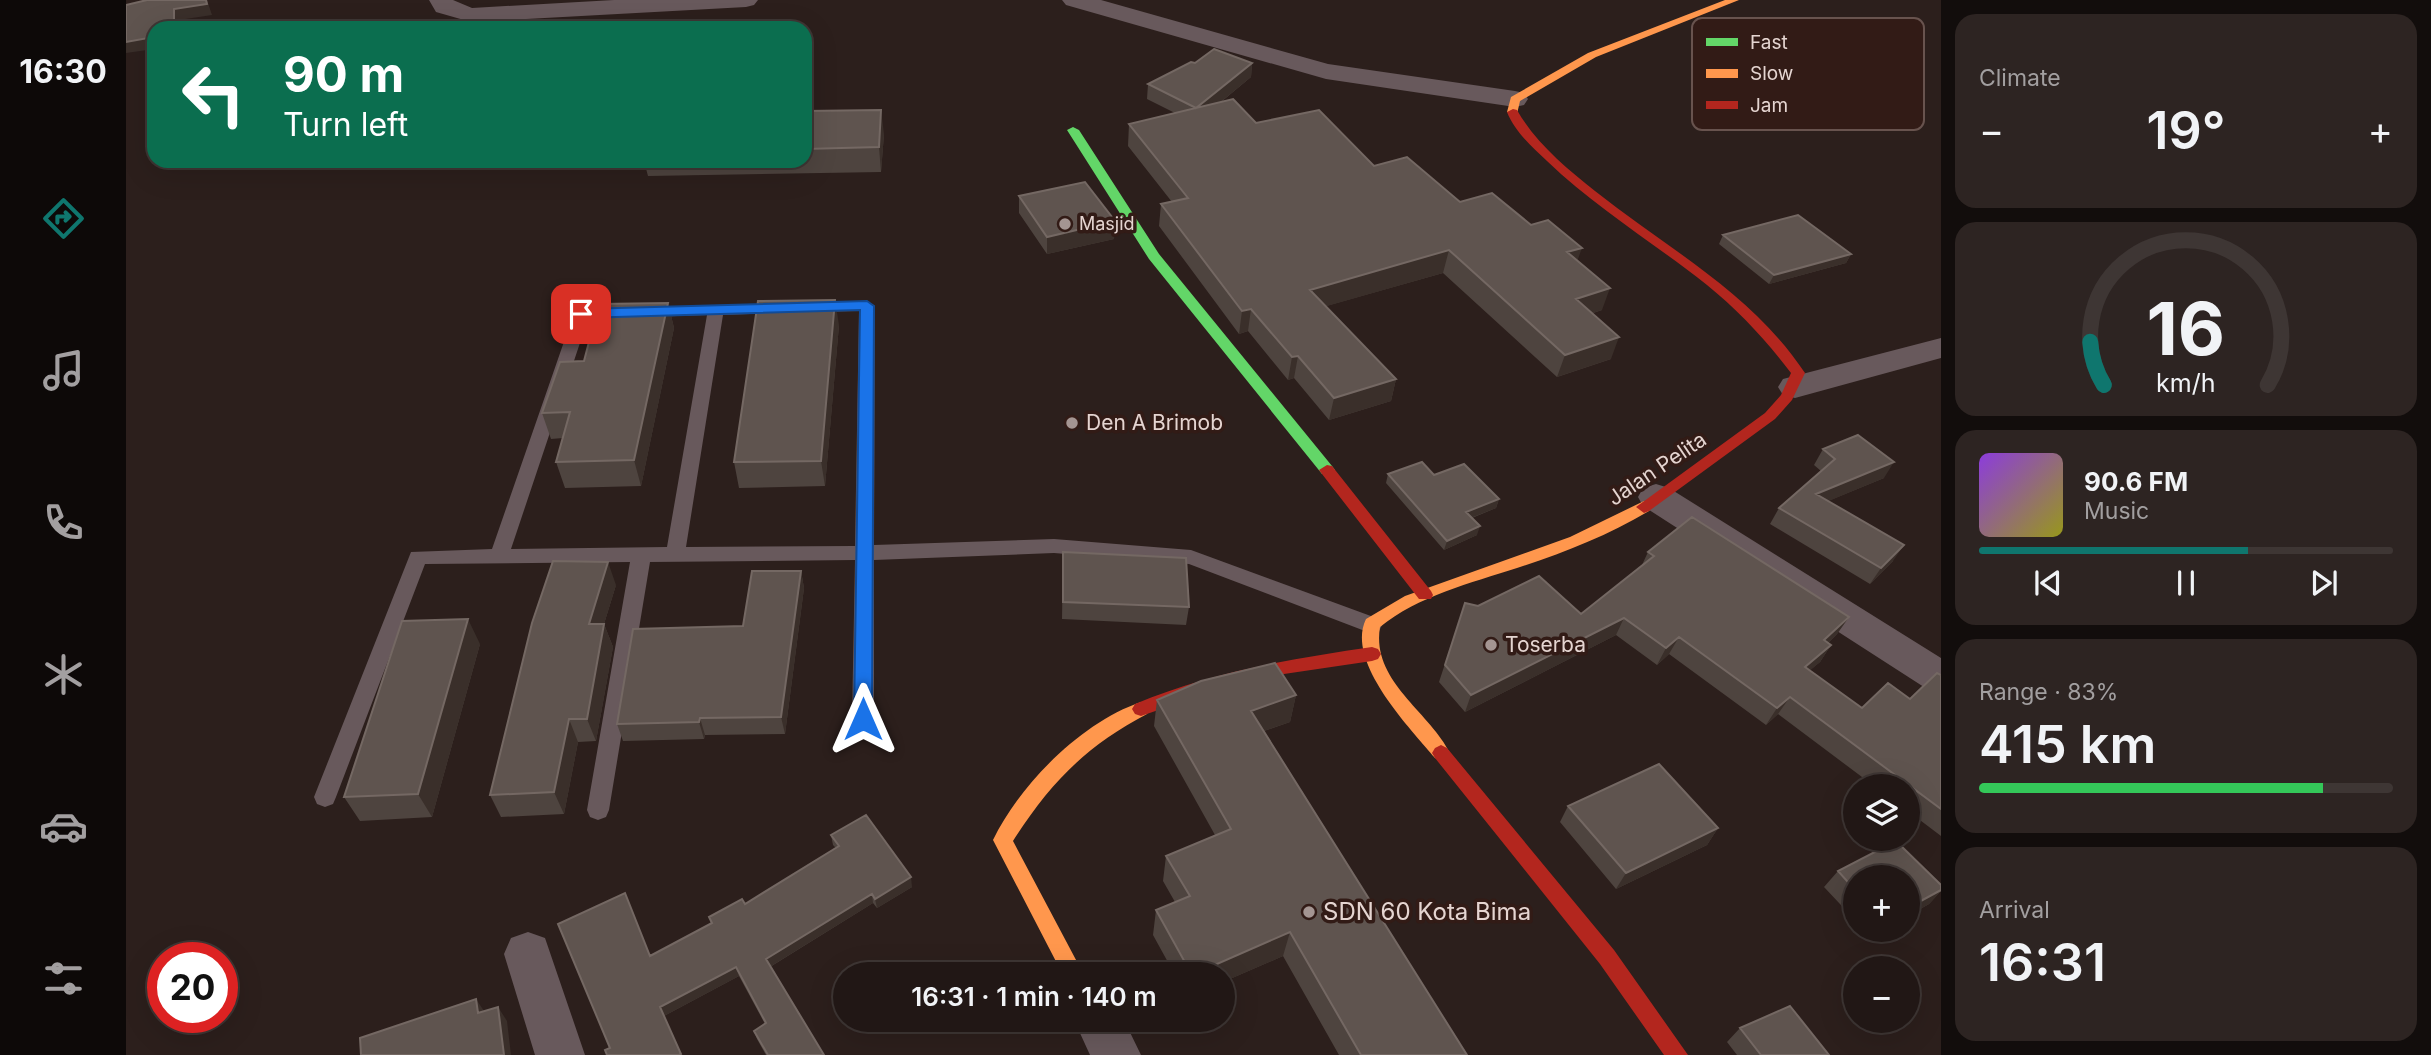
<!DOCTYPE html>
<html lang="en">
<head>
<meta charset="utf-8">
<style>
  :root { --surface:#211715; --page:#2d2422; --text:#f1f3f6; --muted:#a29fa0; --line:#3e3634; --accent:#0f766e }
  body { margin:0; font-family:Inter,sans-serif; background:var(--page); color:var(--text); height:100vh; display:flex; flex-direction:column; font-size:26px; white-space:nowrap }
  * { box-sizing:border-box; margin:0 }
  p { font-size:23px; color:var(--muted) }
  .icon { flex:none; width:38px; height:38px; fill:none; stroke:currentColor; stroke-width:2; stroke-linecap:round; stroke-linejoin:round }
  .map { position:relative; flex:1; overflow:hidden }
  .sheet { display:flex; flex-direction:column; gap:14px; padding:14px; background:#120d0c; width:490px }
  .sheet>* { flex:none }
  .banner { position:absolute; left:21px; top:21px; width:665px; height:147px; border-radius:21px; box-shadow:0 7px 28px #0002,0 0 0 2px var(--line); background:#0b6e4f; color:#fff; overflow:hidden }
  .controls { position:absolute; left:1717px; top:774px; display:grid; gap:14px }
  .controls a { display:grid; place-items:center; width:77px; height:77px; border-radius:50%; background:var(--surface); box-shadow:0 7px 28px #0002,0 0 0 2px var(--line); font-size:35px }
  .speed { position:absolute; left:21px; top:942px; display:flex; gap:14px; font-size:35px; font-weight:700; text-align:center }
  .speed>* { display:grid; place-content:center; width:91px; height:91px; border-radius:50%; background:var(--surface); box-shadow:0 7px 28px #0002,0 0 0 2px var(--line); line-height:1 }
  .speed .limit { border:10px solid #d22; background:#fff; color:#111 }
  .pin { position:absolute; display:grid; place-items:center; width:60px; height:60px; color:#fff; margin:-30px; border-radius:14px; box-shadow:0 4px 10px #0006 }
  .me { position:absolute; width:77px; margin:-38px; rotate:0deg; stroke-linejoin:round; filter:drop-shadow(0 0 5px #0008) }
  .turn { display:flex; align-items:center; gap:24px; height:147px; padding:0 21px; font-size:32px }
  .turn .icon { width:91px; height:91px; stroke-width:2.5 }
  .turn b { display:block; font-size:49px; line-height:60px }
  .big { font-size:52px; font-weight:600; line-height:1.1 }
  .sheet .card { flex:1; display:flex; flex-direction:column; justify-content:center; gap:10px; min-width:0; padding:0 24px; border-radius:21px; background:var(--page) }
  .sheet .dial { align-items:center; gap:0 }
  .dial svg { height:182px; overflow:visible; fill:none; stroke:var(--line); stroke-width:7; stroke-linecap:round; text-anchor:middle }
  .dial text { fill:var(--text); stroke:none }
  .song { display:flex; align-items:center; gap:21px }
  .cover { width:84px; height:84px; border-radius:10px; background:linear-gradient(135deg,hsl(270 70% 55%),hsl(60 70% 35%)) }
  .played { height:7px; border-radius:4px; background:linear-gradient(90deg,var(--accent) 65%,var(--line) 65%) }
  .keys { display:flex; justify-content:space-around; direction:ltr }
  .heat { display:flex; justify-content:space-between; align-items:center; font-size:38px; direction:ltr }
  .charge { height:10px; border-radius:5px; background:linear-gradient(90deg,#34c759 83%,var(--line) 0) }
  .trip { position:absolute; left:707px; top:962px; width:402px; height:70px; border-radius:35px; background:var(--surface); box-shadow:0 7px 28px #0002,0 0 0 2px var(--line); font-weight:600; line-height:70px; text-align:center }
  main { display:flex; flex:1; min-height:0 }
  .tabs { display:flex; flex-direction:column; width:126px; justify-content:space-around; align-items:center; background:#0d0908; color:var(--muted) }
  .tabs .icon { width:49px; height:49px }
  .tabs .selected { color:var(--accent) }
  .tabs b { font-size:32px; color:var(--text) }
  .map>svg:first-child { display:block }
  .lines { fill:none; stroke-linecap:round; stroke-linejoin:round }
  .lane { fill:#68595c; fill-rule:evenodd }
  .street { fill:#68595c; fill-rule:evenodd }
  .fast { fill:#63d668; fill-rule:evenodd }
  .slow { fill:#ff974d; fill-rule:evenodd }
  .jam { fill:#b3261e; fill-rule:evenodd }
  .wall { fill:#4e443f }
  .shaded-wall { fill:#3a2f2a }
  .building { fill:#5f544f; stroke:#746863; stroke-width:2 }
  .route { fill:#1a73e8; stroke:#114b97; stroke-width:2 }
  .poi-dot { fill:#a49592; stroke:#321b16; stroke-width:2.5 }
  .labels { text-anchor:middle; stroke-width:7; stroke-linejoin:round; paint-order:stroke }
  .far-poi-label { font-size:18px; fill:#e5d5d1; stroke:#321b16; text-anchor:start }
  .poi-label { font-size:21px; fill:#e5d5d1; stroke:#321b16; text-anchor:start }
  .street-label { font-size:21px; fill:#e5d5d1; stroke:#321b16 }
  .near-poi-label { font-size:24px; fill:#e5d5d1; stroke:#321b16; text-anchor:start }
  .key { fill:#321b16; stroke:#68534e; stroke-width:2 }
  .key-label { font-size:19px; fill:#e5d5d1 }
</style>
</head>
<body>
<main>
<nav class="tabs">
<b>16:30</b>
<svg class="icon selected" aria-label="directions" viewBox="0 0 24 24"><path d="M12 3l9 9-9 9-9-9zM9 14v-3h6M13 9l2 2-2 2"/></svg>
<svg class="icon" aria-label="music" viewBox="0 0 24 24"><path d="M9 18V5l10-2v13"/><circle cx="6" cy="18" r="3"/><circle cx="16" cy="16" r="3"/></svg>
<svg class="icon" aria-label="phone" viewBox="0 0 24 24"><path d="M5 4h4l2 5-3 2q2 4 5 5l2-3 5 2v4C11 20 4 13 5 4z"/></svg>
<svg class="icon" aria-label="climate" viewBox="0 0 24 24"><path d="M12 3v18M4 7l16 10M4 17L20 7"/></svg>
<svg class="icon" aria-label="car" viewBox="0 0 24 24"><path d="M5 17H2v-5l4-1 3-4h7l3 4 3 1v5h-3M9 17h6M6 11h13"/><circle cx="7" cy="17" r="2"/><circle cx="17" cy="17" r="2"/></svg>
<svg class="icon" aria-label="filters" viewBox="0 0 24 24"><path d="M4 7h16M4 17h16"/><circle cx="9" cy="7" r="2"/><circle cx="15" cy="17" r="2"/></svg>
</nav>
<div class="map">
<svg width="1815" height="1055" viewBox="0 0 1815 1055">
  <rect width="100%" height="100%" fill="#2c1f1c"/>
  <g class="lines">
    <path class="lane" d="M 741,301 L 749,306 L 748,545 L 928,539 L 1065,550 L 1253,619 L 1256,625 L 1253,631 L 1239,631 L 1063,564 L 928,553 L 748,560 L 748,719 L 745,725 L 737,728 L 729,725 L 726,719 L 729,560 L 524,562 L 483,810 L 480,817 L 472,820 L 464,817 L 461,810 L 504,562 L 299,564 L 210,797 L 207,804 L 199,807 L 191,804 L 188,797 L 285,552 L 366,549 L 449,310 L 662,304 L 664,308 L 662,312 L 656,313 L 597,315 L 560,547 L 729,546 L 733,311 L 686,312 L 678,307 L 686,302 ZM 581,315 L 541,547 L 385,549 L 462,319 Z"/>
    <path class="street" d="M 303,0 L 327,0 L 346,8 L 488,0 L 632,0 L 628,5 L 620,7 L 345,22 L 310,12 Z
      M 936,0 L 975,0 L 1202,64 L 1389,91 L 1398,93 L 1402,99 L 1398,105 L 1389,107 L 1200,79 L 940,5 Z
      M 1815,338 L 1815,358 L 1669,398 L 1657,395 L 1652,387 L 1657,379 Z
      M 1530,484 L 1543,488 L 1815,658 L 1815,694 L 1801,689 L 1517,506 L 1512,497 L 1517,488 Z
      M 402,932 L 419,938 L 459,1055 L 409,1055 L 378,954 L 385,938 Z
      M 948,1020 L 998,1020 L 1015,1055 L 964,1055 Z"/>
    <path class="fast" d="M 947,127 L 953,130 L 1033,254 L 1206,466 L 1209,470 L 1206,474 L 1196,474 L 1023,259 L 941,130 Z"/>
    <path class="slow" d="M 1599,0 L 1613,0 L 1470,57 L 1394,101 L 1391,114 L 1381,112 L 1385,97 L 1462,53 Z
      M 1518,501 L 1523,503 L 1526,507 L 1523,511 C 1481,536 1437,553 1391,568 C 1345,583 1292,596 1254,627 C 1245,681 1303,711 1324,753 L 1321,758 L 1315,761 L 1309,758 C 1284,728 1219,662 1240,619 L 1279,596 L 1444,537 Z
      M 1015,702 L 1021,704 L 1024,709 L 1021,714 C 960,746 924,783 887,841 L 958,975 L 937,975 L 867,840 C 894,784 956,722 1015,702 Z"/>
    <path class="jam" d="M 1387,109 L 1391,110 C 1409,142 1440,168 1469,191 C 1542,249 1626,293 1679,373 L 1666,400 L 1649,419 L 1523,511 L 1518,513 L 1510,507 L 1639,413 L 1655,395 L 1665,373 C 1640,340 1613,311 1581,285 C 1528,243 1470,208 1421,161 C 1406,147 1389,132 1381,112 Z
      M 1201,465 L 1206,466 L 1305,591 L 1307,595 L 1305,599 L 1293,599 L 1196,474 L 1193,470 Z
      M 1246,647 L 1252,649 L 1255,654 L 1252,659 L 1246,661 L 1158,674 L 1099,687 L 1015,716 L 1009,714 L 1006,709 L 1009,704 C 1085,672 1164,659 1246,647 Z
      M 1315,745 L 1321,748 L 1488,950 L 1562,1055 L 1538,1055 L 1474,964 L 1309,758 L 1306,753 L 1309,748 Z"/>
  </g>
  <path class="wall" d="M 1069,63 L 1126,63 L 1125,77 L 1095,102 L 1130,123 L 1248,166 L 1334,202 L 1405,225 L 1451,260 L 1476,310 L 1467,313 L 1485,359 L 1431,377 L 1317,273 L 1200,306 L 1270,379 L 1265,401 L 1203,420 L 1168,378 L 1162,380 L 1122,331 L 1113,334 L 1033,226 L 1035,204 L 1046,202 L 1002,146 L 1003,124 L 1049,113 L 1021,99 L 1022,84 Z
    M 679,111 L 758,134 L 755,172 L 522,176 L 518,161 L 679,161 Z
    M 893,196 L 989,221 L 988,239 L 921,254 L 893,213 Z
    M 1597,235 L 1725,254 L 1720,263 L 1643,284 L 1593,244 Z
    M 542,303 L 548,328 L 515,486 L 439,488 L 430,462 L 437,438 L 425,439 L 416,413 L 458,361 Z
    M 713,325 L 699,486 L 613,488 L 608,462 Z
    M 1697,449 L 1758,478 L 1702,501 L 1767,561 L 1744,584 L 1644,524 L 1653,508 L 1695,471 L 1688,465 Z
    M 1262,474 L 1373,499 L 1370,508 L 1346,518 L 1351,535 L 1318,550 L 1260,483 Z
    M 937,552 L 1063,607 L 1060,625 L 936,619 Z
    M 1522,552 L 1723,617 L 1711,634 L 1702,643 L 1705,645 L 1694,662 L 1684,670 L 1736,708 L 1784,699 L 1815,675 L 1815,836 L 1782,811 L 1782,786 L 1748,786 L 1652,714 L 1640,725 L 1543,654 L 1531,665 L 1490,635 L 1339,712 L 1313,682 L 1339,603 L 1352,606 L 1455,614 L 1516,565 Z
    M 675,571 L 678,588 L 659,734 L 579,735 L 578,739 L 497,741 L 491,724 L 617,626 Z
    M 490,585 L 478,624 L 487,647 L 470,741 L 452,742 L 438,814 L 375,817 L 364,795 Z
    M 354,644 L 306,817 L 234,821 L 218,797 Z
    M 1170,695 L 1164,722 L 1138,731 L 1341,1055 L 1213,1055 L 1157,956 L 1097,982 L 1097,975 L 1049,975 L 1027,935 L 1030,910 L 1049,902 L 1037,881 L 1040,856 L 1089,835 L 1028,726 L 1031,700 Z
    M 1442,806 L 1592,828 L 1581,845 L 1490,889 L 1434,822 Z
    M 705,835 L 786,887 L 751,908 L 747,903 L 644,967 L 698,1055 L 640,1055 L 631,1039 L 628,1031 L 639,1024 L 613,976 L 538,1016 L 484,1048 L 524,956 L 585,923 L 583,917 L 619,904 L 710,848 L 707,845 Z
    M 1770,841 L 1815,885 L 1815,891 L 1803,904 L 1782,916 L 1782,877 L 1729,877 L 1729,920 L 1698,887 L 1712,871 Z
    M 1738,929 L 1757,929 L 1744,936 Z
    M 1614,1028 L 1703,1055 L 1611,1055 L 1601,1042 Z"/>
  <path class="shaded-wall" d="M 81,0 L 86,15 L 53,20 L 53,28 L 48,28 L 48,9 Z
    M 28,37 L 28,49 L 0,53 L 0,42 Z
    M 1126,63 L 1125,77 L 1069,123 L 1070,108 Z
    M 755,110 L 758,134 L 755,172 L 753,147 Z
    M 989,221 L 988,239 L 921,254 L 921,237 Z
    M 1456,248 L 1448,270 L 1441,252 Z
    M 1323,250 L 1317,273 L 1180,312 L 1184,290 Z
    M 1725,254 L 1720,263 L 1643,284 L 1648,275 Z
    M 1484,288 L 1476,310 L 1442,321 L 1450,299 Z
    M 709,300 L 713,325 L 699,486 L 695,461 Z
    M 542,303 L 548,328 L 515,486 L 508,460 Z
    M 1125,309 L 1122,331 L 1113,334 L 1116,311 Z
    M 1493,337 L 1485,359 L 1431,377 L 1439,355 Z
    M 1172,356 L 1168,378 L 1162,380 L 1166,357 Z
    M 1270,379 L 1265,401 L 1203,420 L 1208,398 Z
    M 1768,462 L 1758,478 L 1681,510 L 1690,494 Z
    M 1373,499 L 1370,508 L 1337,521 L 1340,512 Z
    M 1354,526 L 1351,535 L 1318,550 L 1321,541 Z
    M 1778,545 L 1767,561 L 1744,584 L 1755,568 Z
    M 482,562 L 490,585 L 478,624 L 487,647 L 470,741 L 461,719 L 463,624 Z
    M 675,571 L 678,588 L 659,734 L 655,717 Z
    M 1723,617 L 1711,634 L 1687,658 L 1698,640 Z
    M 1498,618 L 1490,635 L 1339,712 L 1345,695 Z
    M 342,619 L 354,644 L 306,817 L 292,794 Z
    M 1553,637 L 1543,654 L 1531,665 L 1540,648 Z
    M 1705,645 L 1694,662 L 1668,684 L 1679,667 Z
    M 1170,695 L 1164,722 L 1120,737 L 1125,711 Z
    M 1664,697 L 1652,714 L 1640,725 L 1651,708 Z
    M 574,718 L 579,735 L 578,739 L 573,722 Z
    M 443,719 L 452,742 L 438,814 L 428,792 Z
    M 1592,828 L 1581,845 L 1490,889 L 1500,873 Z
    M 785,877 L 786,887 L 751,908 L 749,899 Z
    M 1815,890 L 1815,891 L 1803,904 L 1782,916 L 1782,908 Z
    M 746,894 L 747,903 L 642,968 L 640,959 Z
    M 1751,929 L 1757,929 L 1744,936 Z
    M 1164,932 L 1157,956 L 1097,982 L 1097,975 L 1066,975 Z
    M 610,967 L 613,976 L 538,1016 L 555,1055 L 553,1055 L 534,1007 Z
    M 350,999 L 360,1014 L 352,1013 Z
    M 372,1007 L 381,1021 L 385,1055 L 378,1055 Z"/>
  <path class="building" d="M 21,0 L 80,0 L 81,4 L 48,9 L 48,28 L 28,28 L 28,37 L 0,42 L 0,5 Z
    M 1088,49 L 1126,63 L 1070,108 L 1022,84 L 1065,62 L 1069,63 Z
    M 1107,99 L 1130,123 L 1193,110 L 1248,166 L 1281,157 L 1334,202 L 1366,193 L 1405,225 L 1422,220 L 1456,248 L 1441,252 L 1484,288 L 1450,299 L 1493,337 L 1439,355 L 1323,250 L 1184,290 L 1270,379 L 1208,398 L 1172,356 L 1166,357 L 1125,309 L 1116,311 L 1035,204 L 1062,198 L 1003,124 Z
    M 755,110 L 753,147 L 679,149 L 679,111 Z
    M 959,182 L 989,221 L 921,237 L 893,196 Z
    M 1672,215 L 1725,254 L 1648,275 L 1597,235 Z
    M 709,300 L 695,461 L 608,462 L 632,301 Z
    M 542,303 L 508,460 L 430,462 L 444,412 L 416,413 L 434,362 L 458,361 L 473,304 Z
    M 1732,435 L 1768,462 L 1690,494 L 1778,545 L 1755,568 L 1653,508 L 1709,459 L 1697,449 Z
    M 1296,462 L 1308,475 L 1338,464 L 1373,499 L 1340,512 L 1354,526 L 1321,541 L 1262,474 Z
    M 1566,517 L 1723,617 L 1698,640 L 1705,645 L 1679,667 L 1736,708 L 1762,683 L 1784,699 L 1811,673 L 1815,675 L 1815,809 L 1664,697 L 1651,708 L 1553,637 L 1540,648 L 1498,618 L 1345,695 L 1319,665 L 1339,603 L 1352,606 L 1413,576 L 1455,614 L 1528,556 L 1522,552 Z
    M 937,552 L 1060,558 L 1063,607 L 937,602 Z
    M 427,561 L 482,562 L 463,624 L 478,624 L 461,719 L 443,719 L 428,792 L 364,795 L 406,623 Z
    M 626,571 L 675,571 L 655,717 L 574,718 L 573,722 L 491,724 L 507,629 L 617,626 Z
    M 342,619 L 292,794 L 218,797 L 276,621 Z
    M 1149,663 L 1170,695 L 1125,711 L 1341,1055 L 1235,1055 L 1164,932 L 1066,975 L 1030,910 L 1064,896 L 1040,856 L 1105,829 L 1031,700 L 1075,681 Z
    M 1533,764 L 1592,828 L 1500,873 L 1442,806 Z
    M 740,815 L 785,877 L 749,899 L 746,894 L 640,959 L 698,1055 L 642,1055 L 628,1031 L 640,1023 L 610,967 L 534,1007 L 555,1054 L 553,1055 L 481,1055 L 479,1050 L 484,1048 L 432,924 L 499,893 L 524,956 L 586,923 L 583,917 L 616,899 L 619,904 L 713,846 L 705,835 Z
    M 1770,841 L 1815,885 L 1815,890 L 1782,908 L 1782,877 L 1729,877 L 1729,890 L 1712,871 Z
    M 350,999 L 352,1013 L 372,1007 L 378,1055 L 235,1055 L 234,1038 Z
    M 1664,1006 L 1703,1055 L 1635,1055 L 1614,1028 Z"/>
  <path class="route" d="M 741,301 L 748,306 L 746,719 L 737,726 L 728,719 L 734,310 L 455,318 L 448,314 L 455,309 Z"/>
  <g class="poi-dot">
    <circle cx="939" cy="224" r="7"/>
    <circle cx="946" cy="423" r="7"/>
    <circle cx="1365" cy="645" r="7"/>
    <circle cx="1183" cy="912" r="7"/>
  </g>
  <g class="labels">
    <g class="far-poi-label">
      <text x="953" y="230">Masjid</text>
    </g>
    <g class="poi-label">
      <text x="960" y="430">Den A Brimob</text>
      <text x="1379" y="652">Toserba</text>
    </g>
    <g class="street-label">
      <text transform="translate(1531 469) rotate(-34)" y="7">Jalan Pelita</text>
    </g>
    <g class="near-poi-label">
      <text x="1197" y="920">SDN 60 Kota Bima</text>
    </g>
  </g>
  <rect x="1566" y="18" width="232" height="112" rx="10" class="key"/>
  <rect x="1580" y="38" width="32" height="8" fill="#63d668"/>
  <rect x="1580" y="69" width="32" height="9" fill="#ff974d"/>
  <rect x="1580" y="101" width="32" height="8" fill="#b3261e"/>
  <g class="key-label">
    <text x="1624" y="49">Fast</text>
    <text x="1624" y="80">Slow</text>
    <text x="1624" y="112">Jam</text>
  </g>
</svg>
<div class="controls">
<a><svg class="icon" aria-label="layers" viewBox="0 0 24 24"><path d="M12 4l9 5-9 5-9-5zM3 14l9 5 9-5"/></svg></a>
<a>+</a>
<a>−</a>
</div>
<div class="speed"><div class="limit">20</div></div>
<div class="pin" style="left:455px;top:314px;background:#d93025"><svg class="icon" aria-label="arrive" viewBox="0 0 24 24"><path d="M6 21V4h12l-3 4 3 4H6"/></svg></div>
<svg class="me" style="left:737px;top:719px" viewBox="-20 -20 40 40"><path d="M0-17L14 15 0 8-14 15z" fill="#1a73e8" stroke="#fff" stroke-width="4"/></svg>
<div class="trip">16:31 · 1 min · 140 m</div>
<div class="banner">
<div class="turn"><svg class="icon" aria-label="left" viewBox="0 0 24 24"><path d="M17 20v-9H6M10 6l-5 5 5 5"/></svg><div><b>90 m</b>Turn left</div></div>
</div>
</div>
<section class="sheet">
<div class="card"><p>Climate</p>
<div class="heat"><a>−</a><b class="big">19°</b><a>+</a></div>
</div>
<div class="card dial"><svg viewBox="0 0 100 80">
<path d="M14 69A42 42 0 1 1 86 69"/>
<path d="M14 69A42 42 0 0 1 8 50" stroke="#0f766e"/>
<text x="50" y="56" font-size="32" font-weight="700">16</text>
<text x="50" y="72" font-size="11">km/h</text>
</svg></div>
<div class="card">
<div class="song"><i class="cover"></i><div><b>90.6 FM</b><p>Music</p></div></div>
<div class="played"></div>
<div class="keys"><svg class="icon" aria-label="previous" viewBox="0 0 24 24"><path d="M18 5L8 12l10 7zM5 5v14"/></svg><svg class="icon" aria-label="pause" viewBox="0 0 24 24"><path d="M8 5v14M16 5v14"/></svg><svg class="icon" aria-label="next" viewBox="0 0 24 24"><path d="M6 5l10 7-10 7zM19 5v14"/></svg></div>
</div>
<div class="card"><p>Range · 83%</p><b class="big">415 km</b><div class="charge"></div></div>
<div class="card"><p>Arrival</p><b class="big">16:31</b></div>
</section>
</main>
</body>
</html>
